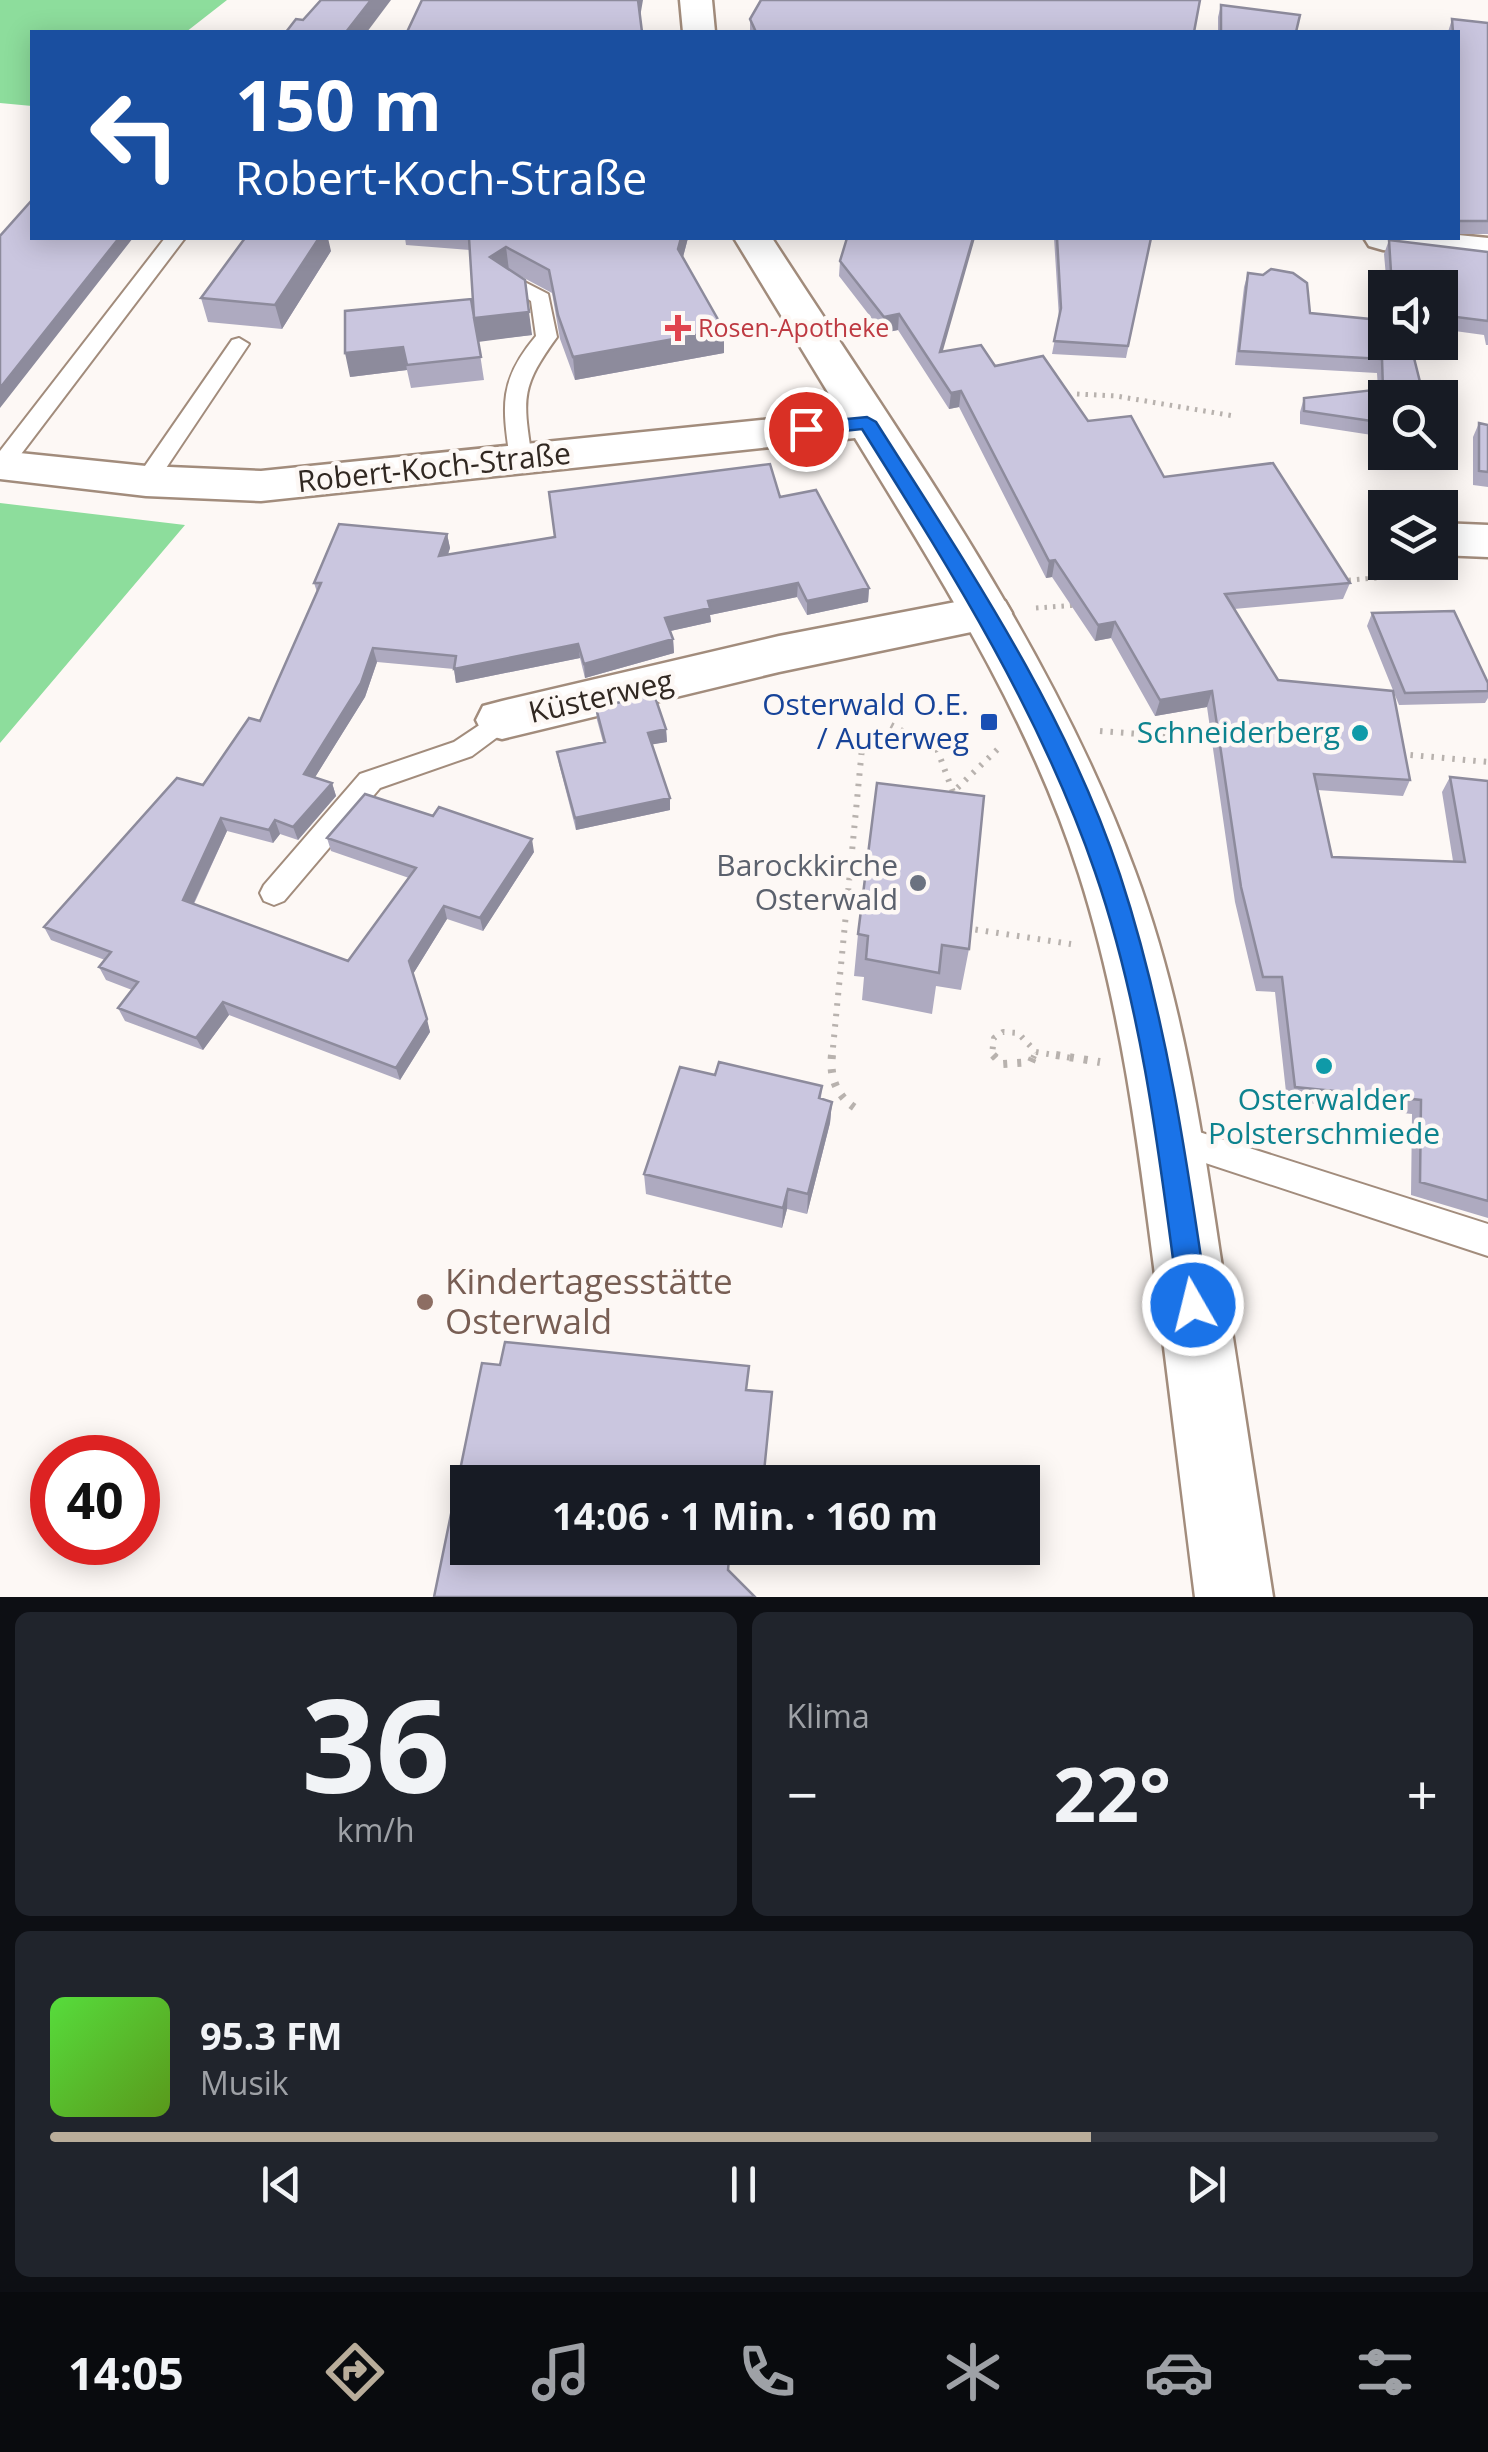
<!DOCTYPE html>
<html lang="de">
<head>
<meta charset="utf-8">
<style>
  :root { --surface:#171b24; --page:#20242c; --text:#f1f3f6; --muted:#9ea1a6; --line:#363941; --accent:#b9ad9a }
  body { margin:0; font-family:"Open Sans",sans-serif; background:var(--page); color:var(--text); height:100vh; display:flex; flex-direction:column; font-size:38px; white-space:nowrap }
  * { box-sizing:border-box; margin:0 }
  p { font-size:32px; color:var(--muted) }
  .icon { flex:none; width:55px; height:55px; fill:none; stroke:currentColor; stroke-width:2; stroke-linecap:round; stroke-linejoin:round }
  .map { position:relative; height:1597px; overflow:hidden }
  .panel { display:flex; flex-direction:column; gap:15px; padding:15px; background:#0d0f14; flex:1 }
  .panel>* { flex:none }
  .guide { position:absolute; left:30px; top:30px; width:1430px; height:210px; border-radius:0px; box-shadow:0 5px 25px #0003; background:#1a4fa0; color:#fff; overflow:hidden }
  .fabs { position:absolute; left:1368px; top:270px; display:grid; gap:20px }
  .fabs a { display:grid; place-items:center; width:90px; height:90px; border-radius:0px; background:var(--surface); box-shadow:0 5px 25px #0003; font-size:50px }
  .speed { position:absolute; left:30px; top:1435px; display:flex; gap:20px; font-size:50px; font-weight:700; text-align:center }
  .speed>* { display:grid; place-content:center; width:130px; height:130px; border-radius:50%; background:var(--surface); box-shadow:0 5px 25px #0003; line-height:1 }
  .speed .limit { border:15px solid #d22; background:#fff; color:#111 }
  .pin { position:absolute; display:grid; place-items:center; width:85px; height:85px; color:#fff; margin:-42px; border:5px solid #fff; border-radius:50%; box-shadow:0 2px 10px #0007 }
  .me { position:absolute; width:110px; margin:-55px; rotate:352deg; stroke-linejoin:round; filter:drop-shadow(0 0 8px #0008) }
  .turn { display:flex; align-items:center; gap:35px; height:210px; padding:0 40px; font-size:45px }
  .turn .icon { width:130px; height:130px; stroke-width:2.5 }
  .turn b { display:block; font-size:70px; line-height:85px }
  .big { font-size:75px; font-weight:700; line-height:1.1 }
  .panel .tile { flex:1; display:flex; flex-direction:column; justify-content:center; gap:15px; min-width:0; padding:0 35px; border-radius:15px; background:var(--page) }
  .panel .dial { align-items:center; gap:0 }
  .dial b { font-size:130px; line-height:1 }
  .song { display:flex; align-items:center; gap:30px }
  .cover { width:120px; height:120px; border-radius:15px; background:linear-gradient(135deg,hsl(110 70% 55%),hsl(90 70% 35%)) }
  .played { height:10px; border-radius:5px; background:linear-gradient(90deg,var(--accent) 75%,var(--line) 75%) }
  .keys { display:flex; justify-content:space-around; direction:ltr }
  .heat { display:flex; justify-content:space-between; align-items:center; font-size:55px; direction:ltr }
  .panel .tiles { flex:1; display:grid; gap:15px; grid-template-columns:1fr 1fr }
  .tile:last-child { grid-column:span 2 }
  .trip { position:absolute; left:450px; top:1465px; width:590px; height:100px; border-radius:0px; background:var(--surface); box-shadow:0 5px 25px #0003; font-weight:700; line-height:100px; text-align:center }
  .tab-bar { display:flex; height:160px; justify-content:space-around; align-items:center; background:#090b0e; color:var(--muted) }
  .tab-bar .icon { width:70px; height:70px }
  .tab-bar .current { color:var(--accent) }
  .tab-bar b { font-size:45px; color:var(--text) }
  .map>svg:first-child { display:block }
  .green { fill:#8ddd9c }
  .lines { fill:none; stroke-linecap:round; stroke-linejoin:round }
  .service-casing { stroke:#a28c7c; stroke-width:4 }
  .minor-casing { stroke:#a28c7c; stroke-width:5 }
  .tertiary-casing { stroke:#a28c7c; stroke-width:5 }
  .path-far2 { stroke:#b8b2ae; stroke-width:5; stroke-dasharray:2.5 6; stroke-linecap:butt }
  .path-far1 { stroke:#b8b2ae; stroke-width:6; stroke-dasharray:2.5 8; stroke-linecap:butt }
  .path { stroke:#b8b2ae; stroke-width:8; stroke-dasharray:4 10; stroke-linecap:butt }
  .service { fill:#fff; fill-rule:evenodd }
  .minor { fill:#fff; fill-rule:evenodd }
  .tertiary { fill:#fff; fill-rule:evenodd }
  .wall { fill:#aeaac0 }
  .shaded-wall { fill:#8d8b9c }
  .building { fill:#cac6df; stroke:#8d8b9c; stroke-width:2.5 }
  .route { fill:#1a73e8; stroke:#114b97; stroke-width:2.5 }
  .health-dot { fill:#e0444e; stroke:#fdf8f5; stroke-width:4 }
  .transit-dot { fill:#1a4fb4; stroke:#fdf8f5; stroke-width:4 }
  .culture-dot { fill:#0f9aa8; stroke:#fdf8f5; stroke-width:4 }
  .worship-dot { fill:#6b7280; stroke:#fdf8f5; stroke-width:4 }
  .education-dot { fill:#8d6e63; stroke:#fdf8f5; stroke-width:4 }
  .labels { text-anchor:middle; stroke-width:9; stroke-linejoin:round; paint-order:stroke }
  .far-health-label { font-size:25px; fill:#be3a42; stroke:#fdf8f5; text-anchor:start }
  .street-label { font-size:30px; fill:#312822; stroke:#fdf8f5 }
  .transit-label { font-size:30px; fill:#164399; stroke:#fdf8f5; text-anchor:end }
  .culture-label { font-size:30px; fill:#0d838f; stroke:#fdf8f5; text-anchor:end }
  .worship-label { font-size:30px; fill:#5b616d; stroke:#fdf8f5; text-anchor:end }
  .near-education-label { font-size:35px; fill:#785e54; stroke:#fdf8f5; text-anchor:start }
</style>
</head>
<body>
<div class="map">
<svg width="1488" height="1597" viewBox="0 0 1488 1597">
  <rect width="100%" height="100%" fill="#fdf8f5"/>
  <path class="green" d="M 0,0 L 227,0 L 186,32 L 32,32 L 32,106 L 0,103 Z
    M 0,503 L 185,525 L 0,743 Z"/>
  <g class="lines">
    <g class="service-casing">
      <path id="service" d="M 165,238 L 185,238 L 9,470 L 0,472 L 0,451 Z
        M 507,273 L 548,294 L 557,337 C 520,388 523,398 532,459 L 521,466 L 510,459 C 502,405 499,380 536,336 L 531,301 L 497,279 Z
        M 239,338 L 249,344 L 154,486 L 138,486 L 135,481 L 138,476 L 232,340 Z
        M 502,710 L 511,713 L 515,720 L 511,727 L 472,756 L 380,788 L 284,901 L 274,905 L 264,901 L 260,893 L 264,885 L 360,774 L 454,742 Z
        M 1171,1123 L 1488,1224 L 1488,1256 L 1160,1148 L 1155,1138 L 1160,1128 Z"/>
    </g>
    <g class="minor-casing">
      <path id="minor" d="M 1458,235 L 1488,238 L 1488,262 L 1383,250 L 1369,246 L 1364,238 Z
        M 1440,523 L 1488,525 L 1488,557 L 1440,555 Z
        M 987,596 L 1005,601 L 1012,613 L 1005,625 L 779,672 L 502,739 L 483,734 L 476,720 L 483,706 L 502,701 L 779,636 Z"/>
    </g>
    <g class="tertiary-casing">
      <path id="tertiary" d="M 680,0 L 712,0 L 715,32 L 683,32 Z
        M 734,238 L 772,238 C 903,441 1051,643 1135,871 C 1181,994 1201,1125 1220,1254 C 1238,1368 1255,1483 1273,1597 L 1195,1597 C 1181,1487 1168,1377 1154,1267 C 1137,1134 1120,1002 1079,874 C 1029,717 940,577 855,438 L 261,501 L 146,496 L 0,479 L 0,451 L 146,466 L 261,471 L 840,412 Z"/>
    </g>
    <path class="path-far2" d="M 1077,394 L 1116,396 L 1234,416
      M 1340,581 L 1422,574
      M 1036,608 L 1078,605"/>
    <path class="path-far1" d="M 891,725 L 937,749 L 953,792
      M 1100,731 L 1218,740
      M 1400,754 L 1488,762
      M 950,795 L 1002,745
      M 965,928 L 1071,944
      M 1036,1052 L 1072,1058
      M 832,1058 L 863,738
      M 996,1058 L 992,1054 L 994,1038 L 1003,1032 L 1018,1033 L 1036,1052
      M 1033,1058 L 1036,1052"/>
    <path class="path" d="M 832,1055 C 829,1081 839,1100 862,1112
      M 993,1055 L 1002,1064 L 1031,1062 L 1034,1055
      M 1056,1055 L 1100,1062"/>
    <use href="#service" class="service"/>
    <use href="#minor" class="minor"/>
    <use href="#tertiary" class="tertiary"/>
  </g>
  <path class="wall" d="M 1221,5 L 1296,32 L 1218,32 L 1218,17 Z
    M 750,19 L 1194,32 L 750,32 Z
    M 1452,19 L 1488,23 L 1488,234 L 1458,234 L 1458,32 L 1448,32 Z
    M 405,238 L 688,238 L 683,257 L 724,330 L 724,353 L 575,380 L 560,339 L 552,293 L 511,271 L 532,335 L 478,341 L 484,380 L 411,388 L 407,370 L 350,377 L 474,317 L 470,250 L 406,245 Z
    M 1054,238 L 1151,238 L 1126,358 L 1052,354 L 1059,318 Z
    M 1389,240 L 1488,252 L 1488,345 L 1486,345 L 1484,335 L 1440,329 L 1440,288 L 1387,288 L 1384,254 Z
    M 331,251 L 282,329 L 208,322 L 201,298 Z
    M 840,261 L 943,351 L 995,366 L 1088,421 L 1164,477 L 1350,583 L 1343,599 L 1234,609 L 1278,680 L 1410,780 L 1403,796 L 1317,790 L 1332,857 L 1453,861 L 1442,792 L 1450,777 L 1488,781 L 1488,1218 L 1411,1195 L 1412,1114 L 1287,1101 L 1275,992 L 1256,991 L 1235,902 L 1207,707 L 1155,716 L 1111,638 L 1095,641 L 1052,577 L 1046,578 L 959,407 L 949,409 L 898,330 L 883,333 L 839,276 Z
    M 1248,273 L 1310,313 L 1375,319 L 1375,313 L 1380,299 L 1385,398 L 1385,437 L 1300,424 L 1300,412 L 1304,398 L 1378,389 L 1377,373 L 1235,365 L 1244,287 Z
    M 1479,423 L 1488,425 L 1488,487 L 1473,485 L 1473,437 Z
    M 780,497 L 869,588 L 868,602 L 807,615 L 797,597 L 710,615 L 711,622 L 670,631 L 673,639 L 674,653 L 585,678 L 580,658 L 456,683 L 454,669 L 377,662 L 365,697 L 315,777 L 332,783 L 336,796 L 298,840 L 280,834 L 273,843 L 227,831 L 194,904 L 348,961 L 409,878 L 331,851 L 327,838 L 534,852 L 483,931 L 447,919 L 413,974 L 430,1032 L 400,1080 L 229,1015 L 203,1050 L 125,1021 L 118,1008 L 132,990 L 106,980 L 99,967 L 105,960 L 51,940 L 44,927 L 203,785 L 260,721 L 317,592 L 314,583 L 447,534 L 450,548 L 448,555 Z
    M 1372,613 L 1488,683 L 1488,698 L 1485,703 L 1399,705 L 1367,626 Z
    M 596,708 L 666,729 L 667,742 L 652,744 L 670,810 L 576,830 L 559,764 L 557,752 L 603,742 L 597,720 Z
    M 858,934 L 969,949 L 961,990 L 936,986 L 932,1014 L 862,1000 L 864,977 L 854,976 Z
    M 715,1075 L 822,1086 L 821,1098 L 832,1102 L 830,1123 L 807,1214 L 787,1209 L 782,1228 L 646,1194 L 644,1174 Z"/>
  <path class="shaded-wall" d="M 371,0 L 391,0 L 367,32 L 346,32 Z
    M 638,0 L 643,0 L 639,23 Z
    M 119,238 L 133,238 L 0,408 L 0,388 Z
    M 319,238 L 328,238 L 331,251 L 282,329 L 275,305 Z
    M 681,238 L 688,238 L 679,272 L 678,249 Z
    M 973,238 L 975,238 L 938,368 L 940,352 Z
    M 506,247 L 509,270 L 490,257 Z
    M 529,312 L 532,335 L 478,342 L 474,318 Z
    M 899,314 L 898,330 L 883,333 L 884,317 Z
    M 724,330 L 724,353 L 575,380 L 573,357 Z
    M 403,347 L 407,370 L 350,377 L 345,353 Z
    M 961,391 L 959,407 L 949,409 L 951,393 Z
    M 447,534 L 450,548 L 442,570 L 439,556 Z
    M 1055,560 L 1052,577 L 1046,578 L 1049,561 Z
    M 798,583 L 797,597 L 710,615 L 711,622 L 666,632 L 665,618 L 708,601 Z
    M 869,588 L 868,602 L 807,615 L 807,601 Z
    M 1115,622 L 1111,638 L 1095,641 L 1098,625 Z
    M 673,639 L 674,653 L 585,678 L 584,664 Z
    M 578,644 L 580,658 L 456,683 L 454,669 Z
    M 373,648 L 377,662 L 365,697 L 309,787 L 304,774 Z
    M 1212,691 L 1207,707 L 1155,716 L 1160,700 Z
    M 666,729 L 667,742 L 649,745 L 648,733 Z
    M 332,783 L 336,796 L 298,840 L 293,827 Z
    M 670,798 L 670,810 L 576,830 L 575,818 Z
    M 221,818 L 227,831 L 189,913 L 183,900 Z
    M 275,820 L 280,834 L 273,843 L 269,830 Z
    M 532,839 L 534,852 L 483,931 L 480,918 Z
    M 444,906 L 447,919 L 413,974 L 409,961 Z
    M 223,1002 L 229,1015 L 203,1050 L 196,1038 Z
    M 427,1019 L 430,1032 L 400,1080 L 396,1068 Z
    M 832,1102 L 830,1123 L 807,1214 L 808,1194 Z
    M 788,1189 L 787,1209 L 782,1228 L 783,1208 Z"/>
  <path class="building" d="M 321,0 L 371,0 L 346,32 L 286,32 L 296,19 L 303,20 Z
    M 422,0 L 638,0 L 642,32 L 407,32 Z
    M 761,0 L 1200,0 L 1194,32 L 756,32 L 750,19 Z
    M 1221,5 L 1300,15 L 1296,32 L 1221,32 Z
    M 1452,19 L 1488,23 L 1488,221 L 1458,221 L 1458,32 L 1453,32 Z
    M 32,200 L 32,238 L 119,238 L 0,388 L 0,236 Z
    M 245,238 L 319,238 L 275,305 L 201,298 Z
    M 469,238 L 681,238 L 678,249 L 724,330 L 573,357 L 558,315 L 549,270 L 506,247 L 490,257 L 525,280 L 529,312 L 474,318 L 481,357 L 407,365 L 403,347 L 345,353 L 345,311 L 471,299 L 474,317 Z
    M 847,238 L 973,238 L 940,352 L 981,345 L 995,366 L 1043,356 L 1088,421 L 1131,416 L 1164,477 L 1273,463 L 1350,583 L 1225,594 L 1278,680 L 1393,691 L 1410,780 L 1314,774 L 1332,857 L 1465,862 L 1450,777 L 1488,781 L 1488,1201 L 1420,1182 L 1421,1100 L 1295,1087 L 1282,977 L 1263,977 L 1241,887 L 1212,691 L 1160,700 L 1115,622 L 1098,625 L 1055,560 L 1049,561 L 961,391 L 951,393 L 899,314 L 884,317 L 840,261 Z
    M 1057,238 L 1151,238 L 1128,346 L 1054,341 L 1061,308 Z
    M 1389,240 L 1488,252 L 1488,321 L 1440,315 L 1440,288 L 1392,288 Z
    M 1271,269 L 1293,273 L 1307,283 L 1310,313 L 1381,320 L 1380,299 L 1385,299 L 1385,342 L 1410,342 L 1424,398 L 1385,398 L 1385,423 L 1304,411 L 1304,398 L 1383,389 L 1382,359 L 1239,351 L 1248,273 L 1263,275 Z
    M 1479,423 L 1488,425 L 1488,472 L 1479,471 Z
    M 770,464 L 780,497 L 816,490 L 869,588 L 807,601 L 798,583 L 708,601 L 710,608 L 665,618 L 673,639 L 584,664 L 578,644 L 454,669 L 456,656 L 373,648 L 361,683 L 304,774 L 332,783 L 293,827 L 275,820 L 269,830 L 221,818 L 183,900 L 348,961 L 416,868 L 327,838 L 365,794 L 433,816 L 439,807 L 532,839 L 480,918 L 444,906 L 409,961 L 427,1019 L 396,1068 L 223,1002 L 196,1038 L 118,1008 L 138,982 L 99,967 L 111,952 L 44,927 L 177,778 L 203,785 L 249,718 L 260,721 L 321,583 L 314,583 L 339,524 L 447,534 L 439,556 L 555,537 L 549,492 Z
    M 1454,611 L 1488,683 L 1488,691 L 1405,693 L 1372,613 Z
    M 654,694 L 666,729 L 648,733 L 670,798 L 575,818 L 557,752 L 605,742 L 596,708 Z
    M 877,783 L 984,796 L 969,949 L 942,945 L 939,973 L 866,959 L 868,936 L 858,934 Z
    M 719,1062 L 822,1086 L 819,1098 L 832,1102 L 808,1194 L 788,1189 L 783,1208 L 644,1174 L 680,1067 L 715,1075 Z
    M 505,1342 L 749,1366 L 746,1390 L 772,1392 L 763,1482 L 468,1482 L 468,1548 L 730,1548 L 728,1570 L 755,1597 L 434,1597 L 482,1363 L 500,1365 Z"/>
  <path class="route" d="M 867,417 L 876,422 C 968,567 1066,711 1120,875 C 1166,1015 1187,1160 1208,1305 L 1203,1315 L 1193,1319 L 1183,1315 L 1179,1305 C 1160,1160 1143,1011 1095,872 C 1040,712 951,571 862,429 L 806,435 L 797,429 L 806,423 Z"/>
  <path class="health-dot" d="M673 313h10v10h10v10h-10v10h-10v-10h-10v-10h10z"/>
  <rect class="transit-dot" x="979" y="712" width="20" height="20" rx="5"/>
  <g class="culture-dot">
    <circle cx="1360" cy="733" r="10"/>
    <circle cx="1324" cy="1066" r="10"/>
  </g>
  <circle class="worship-dot" cx="918" cy="883" r="10"/>
  <circle class="education-dot" cx="425" cy="1302" r="10"/>
  <g class="labels">
    <g class="far-health-label">
      <text x="698" y="337">Rosen-Apotheke</text>
    </g>
    <g class="street-label">
      <text transform="translate(434 468) rotate(-6)" y="10">Robert-Koch-Straße</text>
      <text transform="translate(601 697) rotate(-13)" y="10">Küsterweg</text>
    </g>
    <g class="transit-label">
      <text x="969" y="715">Osterwald O.E.<tspan x="969" dy="34">/ Auterweg</tspan></text>
    </g>
    <g class="culture-label">
      <text x="1340" y="743">Schneiderberg</text>
      <text x="1324" y="1110" text-anchor="middle">Osterwalder<tspan x="1324" dy="34">Polsterschmiede</tspan></text>
    </g>
    <g class="worship-label">
      <text x="898" y="876">Barockkirche<tspan x="898" dy="34">Osterwald</tspan></text>
    </g>
    <g class="near-education-label">
      <text x="445" y="1294">Kindertagesstätte<tspan x="445" dy="40">Osterwald</tspan></text>
    </g>
  </g>
</svg>
<div class="fabs">
<a><svg class="icon" aria-label="sound" viewBox="0 0 24 24"><path d="M4 9h4l5-4v14l-5-4H4zM17 9q2 3 0 6"/></svg></a>
<a><svg class="icon" aria-label="search" viewBox="0 0 24 24"><circle cx="10" cy="10" r="6"/><path d="M15 15l6 6"/></svg></a>
<a><svg class="icon" aria-label="layers" viewBox="0 0 24 24"><path d="M12 4l9 5-9 5-9-5zM3 14l9 5 9-5"/></svg></a>
</div>
<div class="speed"><div class="limit">40</div></div>
<div class="pin" style="left:806px;top:429px;background:#d93025"><svg class="icon" aria-label="arrive" viewBox="0 0 24 24"><path d="M6 21V4h12l-3 4 3 4H6"/></svg></div>
<svg class="me" style="left:1193px;top:1305px" viewBox="-20 -20 40 40"><circle r="17" fill="#1a73e8" stroke="#fff" stroke-width="3"/><path d="M0-11L8 9 0 5-8 9z" fill="#fff"/></svg>
<div class="trip">14:06 · 1 Min. · 160 m</div>
<div class="guide">
<div class="turn"><svg class="icon" aria-label="left" viewBox="0 0 24 24"><path d="M17 20v-9H6M10 6l-5 5 5 5"/></svg><div><b>150 m</b>Robert-Koch-Straße</div></div>
</div>
</div>
<section class="panel">
<div class="tiles">
<div class="tile dial"><b>36</b><p>km/h</p></div>
<div class="tile"><p>Klima</p>
<div class="heat"><a>−</a><b class="big">22°</b><a>+</a></div>
</div>
<div class="tile">
<div class="song"><i class="cover"></i><div><b>95.3 FM</b><p>Musik</p></div></div>
<div class="played"></div>
<div class="keys"><svg class="icon" aria-label="previous" viewBox="0 0 24 24"><path d="M18 5L8 12l10 7zM5 5v14"/></svg><svg class="icon" aria-label="pause" viewBox="0 0 24 24"><path d="M8 5v14M16 5v14"/></svg><svg class="icon" aria-label="next" viewBox="0 0 24 24"><path d="M6 5l10 7-10 7zM19 5v14"/></svg></div>
</div>
</div>
</section>
<nav class="tab-bar">
<b>14:05</b>
<svg class="icon current" aria-label="directions" viewBox="0 0 24 24"><path d="M12 3l9 9-9 9-9-9zM9 14v-3h6M13 9l2 2-2 2"/></svg>
<svg class="icon" aria-label="music" viewBox="0 0 24 24"><path d="M9 18V5l10-2v13"/><circle cx="6" cy="18" r="3"/><circle cx="16" cy="16" r="3"/></svg>
<svg class="icon" aria-label="phone" viewBox="0 0 24 24"><path d="M5 4h4l2 5-3 2q2 4 5 5l2-3 5 2v4C11 20 4 13 5 4z"/></svg>
<svg class="icon" aria-label="climate" viewBox="0 0 24 24"><path d="M12 3v18M4 7l16 10M4 17L20 7"/></svg>
<svg class="icon" aria-label="car" viewBox="0 0 24 24"><path d="M5 17H2v-5l4-1 3-4h7l3 4 3 1v5h-3M9 17h6M6 11h13"/><circle cx="7" cy="17" r="2"/><circle cx="17" cy="17" r="2"/></svg>
<svg class="icon" aria-label="filters" viewBox="0 0 24 24"><path d="M4 7h16M4 17h16"/><circle cx="9" cy="7" r="2"/><circle cx="15" cy="17" r="2"/></svg>
</nav>
</body>
</html>
